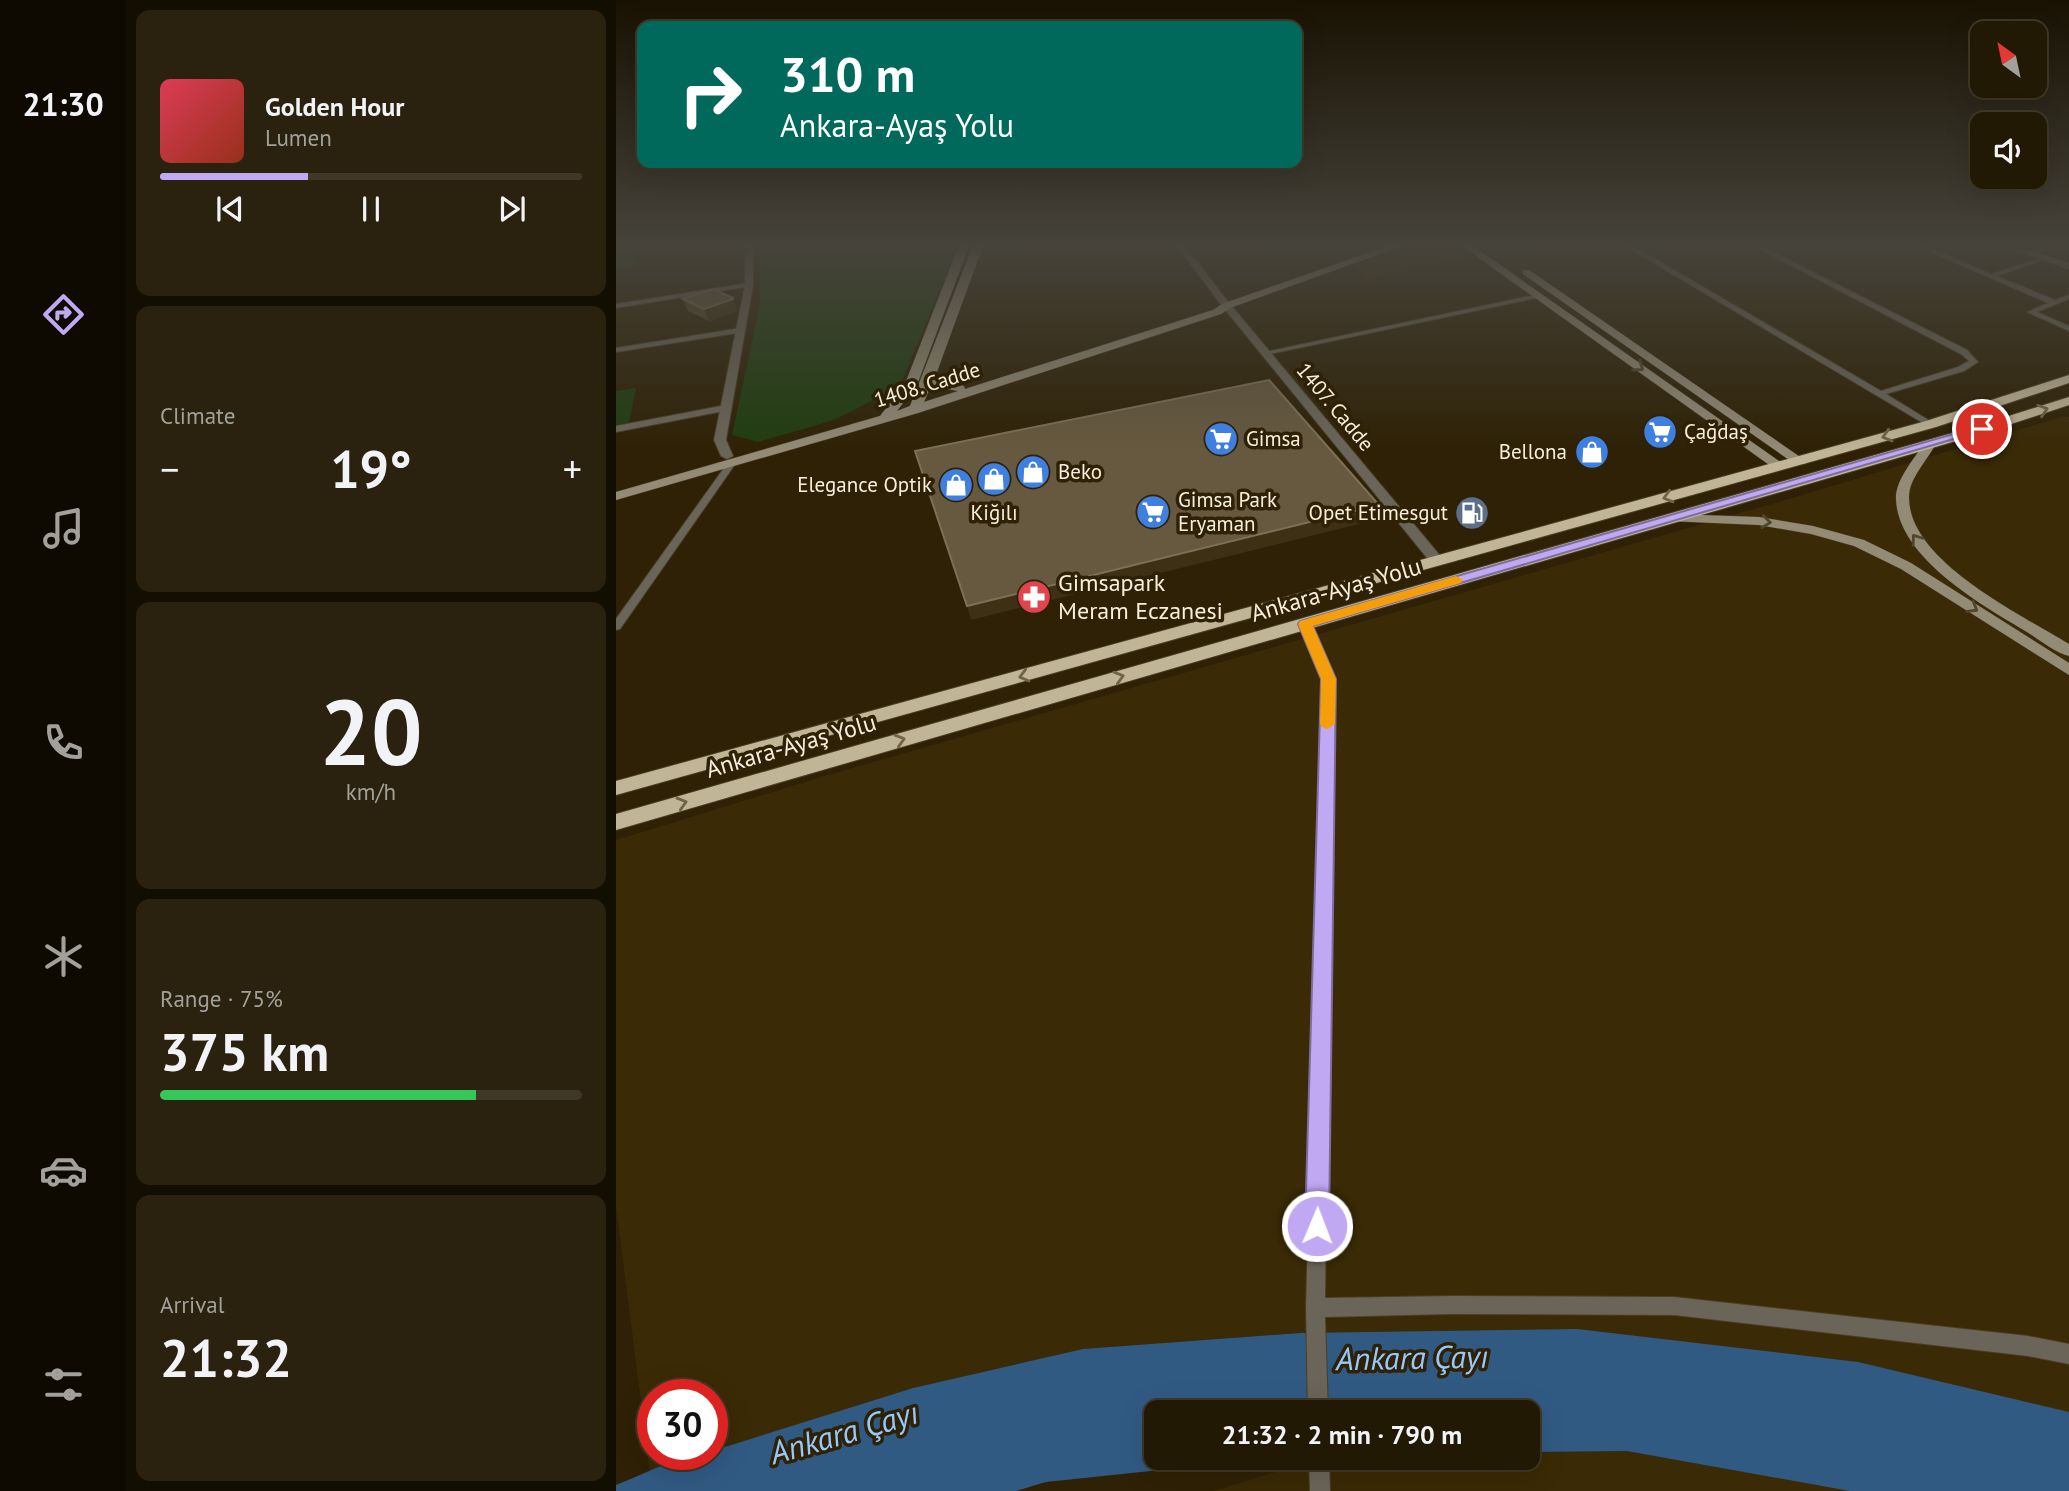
<!DOCTYPE html>
<html lang="en">
<head>
<meta charset="utf-8">
<style>
  :root { --surface:#221904; --page:#2a220e; --text:#f1f3f6; --muted:#a2a09a; --line:#3f3826; --accent:#c1a8f3 }
  body { margin:0; font-family:"PT Sans",sans-serif; background:var(--page); color:var(--text); height:100vh; display:flex; flex-direction:column; font-size:26px; white-space:nowrap }
  * { box-sizing:border-box; margin:0 }
  p { font-size:23px; color:var(--muted) }
  .icon { flex:none; width:38px; height:38px; fill:none; stroke:currentColor; stroke-width:2; stroke-linecap:round; stroke-linejoin:round }
  .map { position:relative; flex:1; overflow:hidden }
  .panel { display:flex; flex-direction:column; gap:10px; padding:10px; background:#130e02; width:490px }
  .panel>* { flex:none }
  .top-card { position:absolute; left:21px; top:21px; width:665px; height:147px; border-radius:14px; box-shadow:0 7px 28px #0002,0 0 0 2px var(--line); background:#00695c; color:#fff; overflow:hidden }
  .needle { width:46px; rotate:327deg }
  .tools { position:absolute; left:1354px; top:21px; display:grid; gap:14px }
  .tools a { display:grid; place-items:center; width:77px; height:77px; border-radius:14px; background:var(--surface); box-shadow:0 7px 28px #0002,0 0 0 2px var(--line); font-size:35px }
  .speed { position:absolute; left:21px; top:1379px; display:flex; gap:14px; font-size:35px; font-weight:700; text-align:center }
  .speed>* { display:grid; place-content:center; width:91px; height:91px; border-radius:50%; background:var(--surface); box-shadow:0 7px 28px #0002,0 0 0 2px var(--line); line-height:1 }
  .speed .limit { border:10px solid #d22; background:#fff; color:#111 }
  .pin { position:absolute; display:grid; place-items:center; width:60px; height:60px; color:#fff; margin:-30px; border:4px solid #fff; border-radius:50%; box-shadow:0 2px 7px #0007 }
  .me { position:absolute; width:77px; margin:-38px; rotate:1deg; stroke-linejoin:round; filter:drop-shadow(0 0 5px #0008) }
  .turn { display:flex; align-items:center; gap:24px; height:147px; padding:0 28px; font-size:32px }
  .turn .icon { width:91px; height:91px; stroke-width:2.5 }
  .turn b { display:block; font-size:49px; line-height:60px }
  .big { font-size:52px; font-weight:700; line-height:1.1 }
  .panel .tile { flex:1; display:flex; flex-direction:column; justify-content:center; gap:10px; min-width:0; padding:0 24px; border-radius:14px; background:var(--page) }
  .panel .dial { align-items:center; gap:0 }
  .dial b { font-size:91px; line-height:1 }
  .song { display:flex; align-items:center; gap:21px }
  .cover { width:84px; height:84px; border-radius:10px; background:linear-gradient(135deg,hsl(350 70% 55%),hsl(10 70% 35%)) }
  .played { height:7px; border-radius:4px; background:linear-gradient(90deg,var(--accent) 35%,var(--line) 35%) }
  .keys { display:flex; justify-content:space-around; direction:ltr }
  .heat { display:flex; justify-content:space-between; align-items:center; font-size:38px; direction:ltr }
  .charge { height:10px; border-radius:5px; background:linear-gradient(90deg,#34c759 75%,var(--line) 0) }
  .trip { position:absolute; left:528px; top:1400px; width:396px; height:70px; border-radius:14px; background:var(--surface); box-shadow:0 7px 28px #0002,0 0 0 2px var(--line); font-weight:700; line-height:70px; text-align:center }
  main { display:flex; flex:1; min-height:0 }
  .menu { display:flex; flex-direction:column; width:126px; justify-content:space-around; align-items:center; background:#0e0a02; color:var(--muted) }
  .menu .icon { width:49px; height:49px }
  .menu .active { color:var(--accent) }
  .menu b { font-size:32px; color:var(--text) }
  .map>svg:first-child { display:block }
  .built { fill:#3a2a05 }
  .green { fill:#203d10 }
  .water { fill:#315a83 }
  .lines { fill:none; stroke-linecap:round; stroke-linejoin:round }
  .minor-casing { stroke:#4a3e23; stroke-width:2 }
  .tertiary-casing { stroke:#4a3e23; stroke-width:2 }
  .secondary-casing { stroke:#4a3e23; stroke-width:1 }
  .trunk-casing { stroke:#4a3e23; stroke-width:2 }
  .minor { fill:#6b6559; fill-rule:evenodd }
  .tertiary { fill:#6b6559; fill-rule:evenodd }
  .secondary { fill:#938b76; fill-rule:evenodd }
  .trunk { fill:#c0b597; fill-rule:evenodd }
  .wall { fill:#54472c }
  .shaded-wall { fill:#3e3015 }
  .building { fill:#66593f; stroke:#7c7058; stroke-width:2 }
  .oneway { stroke:#51462d }
  .oneway2 { stroke:#706447 }
  .route { fill:#c1a8f3; stroke:#7d6d9e; stroke-width:2 }
  .slow { fill:#f59e0b }
  .labels { text-anchor:middle; stroke-width:7; stroke-linejoin:round; paint-order:stroke }
  .far-street-label { font-size:21px; fill:#f7eede; stroke:#2e2105 }
  .far-poi-label { font-size:21px; fill:#f7eede; stroke:#2e2105; text-anchor:start }
  .poi-label { font-size:24px; fill:#f7eede; stroke:#2e2105; text-anchor:start }
  .street-label { font-size:24px; fill:#f7eede; stroke:#2e2105 }
  .near-water-label { font-size:32px; font-style:italic; fill:#97c8fb; stroke:#2e2105 }
</style>
</head>
<body>
<main>
<nav class="menu">
<b>21:30</b>
<svg class="icon active" aria-label="directions" viewBox="0 0 24 24"><path d="M12 3l9 9-9 9-9-9zM9 14v-3h6M13 9l2 2-2 2"/></svg>
<svg class="icon" aria-label="music" viewBox="0 0 24 24"><path d="M9 18V5l10-2v13"/><circle cx="6" cy="18" r="3"/><circle cx="16" cy="16" r="3"/></svg>
<svg class="icon" aria-label="phone" viewBox="0 0 24 24"><path d="M5 4h4l2 5-3 2q2 4 5 5l2-3 5 2v4C11 20 4 13 5 4z"/></svg>
<svg class="icon" aria-label="climate" viewBox="0 0 24 24"><path d="M12 3v18M4 7l16 10M4 17L20 7"/></svg>
<svg class="icon" aria-label="car" viewBox="0 0 24 24"><path d="M5 17H2v-5l4-1 3-4h7l3 4 3 1v5h-3M9 17h6M6 11h13"/><circle cx="7" cy="17" r="2"/><circle cx="17" cy="17" r="2"/></svg>
<svg class="icon" aria-label="filters" viewBox="0 0 24 24"><path d="M4 7h16M4 17h16"/><circle cx="9" cy="7" r="2"/><circle cx="15" cy="17" r="2"/></svg>
</nav>
<section class="panel">
<div class="tile">
<div class="song"><i class="cover"></i><div><b>Golden Hour</b><p>Lumen</p></div></div>
<div class="played"></div>
<div class="keys"><svg class="icon" aria-label="previous" viewBox="0 0 24 24"><path d="M18 5L8 12l10 7zM5 5v14"/></svg><svg class="icon" aria-label="pause" viewBox="0 0 24 24"><path d="M8 5v14M16 5v14"/></svg><svg class="icon" aria-label="next" viewBox="0 0 24 24"><path d="M6 5l10 7-10 7zM19 5v14"/></svg></div>
</div>
<div class="tile"><p>Climate</p>
<div class="heat"><a>−</a><b class="big">19°</b><a>+</a></div>
</div>
<div class="tile dial"><b>20</b><p>km/h</p></div>
<div class="tile"><p>Range · 75%</p><b class="big">375 km</b><div class="charge"></div></div>
<div class="tile"><p>Arrival</p><b class="big">21:32</b></div>
</section>
<div class="map">
<svg width="1453" height="1491" viewBox="0 0 1453 1491">
  <rect width="100%" height="100%" fill="#2e2105"/>
  <path class="built" d="M 800,243 L 837,243 L 857,258 L 752,279 L 735,266 Z
    M 1445,417 L 1453,417 L 1453,1491 L 598,1491 L 672,1468 L 673,1458 L 912,1458 L 912,1412 L 683,1333 L 467,1349 L 297,1388 L 96,1451 L 96,1395 L 37,1395 L 37,1454 L 87,1454 L 34,1472 L 0,1206 L 0,840 L 205,777 L 1166,501 Z"/>
  <path class="green" d="M 0,243 L 21,243 L 23,267 L 0,270 Z
    M 144,243 L 343,243 L 284,386 L 220,419 L 198,426 L 142,442 L 116,435 L 144,304 Z
    M 20,388 L 13,423 L 0,425 L 0,391 Z"/>
  <path class="water" d="M 961,1329 L 1242,1362 L 1453,1412 L 1453,1491 L 1234,1491 L 1011,1451 L 912,1452 L 912,1412 L 541,1412 L 541,1458 L 659,1458 L 430,1482 L 400,1491 L 0,1491 L 0,1485 C 29,1474 64,1454 96,1454 L 96,1451 L 297,1388 L 467,1349 L 684,1333 Z"/>
  <g class="lines">
    <g class="minor-casing">
      <path id="minor" d="M 1004,243 L 1012,243 L 1265,391 L 1342,367 L 1353,361 L 1345,354 L 1132,243 L 1140,243 L 1351,350 L 1362,362 L 1348,371 L 1270,394 L 1319,424 L 1312,426 Z
        M 1294,243 L 1303,243 L 1375,274 L 1430,257 L 1430,259 L 1381,276 L 1439,300 L 1453,295 L 1453,299 L 1421,312 L 1453,326 L 1453,331 L 1411,312 L 1432,303 Z
        M 133,283 L 136,285 L 135,286 L 0,308 L 0,304 Z
        M 923,294 L 927,296 L 925,297 L 649,355 L 645,353 Z
        M 125,328 L 129,330 L 128,332 L 0,352 L 0,348 Z
        M 110,405 L 113,406 L 113,410 L 0,432 L 0,426 Z
        M 116,460 L 120,463 L 4,629 L 0,630 L 0,619 L 113,461 Z
        M 689,621 L 694,624 L 718,679 L 709,1298 L 835,1296 L 1058,1297 L 1412,1336 L 1453,1344 L 1453,1364 L 1412,1356 L 1058,1315 L 835,1314 L 709,1317 L 712,1412 L 692,1412 L 690,1308 L 706,679 L 684,624 Z
        M 693,1458 L 713,1458 L 714,1491 L 694,1491 Z"/>
    </g>
    <g class="tertiary-casing">
      <path id="tertiary" d="M 129,243 L 137,243 L 137,285 L 110,440 L 117,456 L 111,459 L 105,456 L 98,440 L 129,285 Z
        M 559,243 L 567,243 L 609,298 L 826,558 L 826,564 L 816,564 L 603,302 Z
        M 1376,243 C 1389,243 1399,249 1411,250 C 1422,251 1434,243 1446,243 L 1421,253 L 1453,263 L 1453,269 Z"/>
    </g>
    <g class="secondary-casing">
      <path id="secondary" d="M 344,243 L 354,243 L 301,385 L 281,411 L 294,406 L 358,243 L 368,243 L 318,380 L 348,386 L 349,389 L 597,310 L 606,304 L 780,243 L 794,243 L 614,308 L 605,314 L 302,413 L 0,500 L 0,492 L 264,416 L 289,384 ZM 315,386 L 342,391 L 308,402 Z
        M 842,243 L 853,243 L 1170,466 L 1164,470 L 1159,469 Z
        M 907,270 L 913,270 L 1190,461 L 1189,464 L 1179,464 L 907,274 Z
        M 1313,441 L 1319,445 C 1311,461 1293,478 1293,497 C 1292,561 1406,615 1453,644 L 1453,656 C 1438,652 1424,640 1411,632 C 1366,605 1282,558 1280,499 C 1279,480 1299,458 1309,442 Z
        M 1057,514 L 1143,517 L 1197,526 L 1248,540 L 1295,563 L 1453,663 L 1453,675 L 1285,569 L 1238,546 L 1195,534 L 1143,525 L 1052,521 L 1050,518 Z"/>
    </g>
    <g class="trunk-casing">
      <path id="trunk" d="M 1453,375 L 1453,383 L 1320,427 L 0,795 L 0,781 L 1310,421 Z
        M 1453,397 L 1453,405 L 1371,432 L 0,830 L 0,814 L 1361,426 Z"/>
    </g>
    <use href="#minor" class="minor"/>
    <use href="#tertiary" class="tertiary"/>
    <use href="#secondary" class="secondary"/>
    <use href="#trunk" class="trunk"/>
  </g>
  <path class="wall" d="M 67,299 L 121,310 L 121,311 L 93,321 L 72,311 Z"/>
  <path class="shaded-wall" d="M 117,298 L 121,311 L 93,321 L 88,309 Z
    M 763,505 L 763,519 L 355,620 L 351,606 Z"/>
  <path class="building" d="M 97,289 L 117,298 L 117,299 L 88,309 L 67,299 Z
    M 653,380 L 763,505 L 351,606 L 299,451 Z"/>
  <defs><path id="oneway-chevron" d="M-2-3.5L2.5 0L-2 3.5" fill="none" stroke-width="1.6" stroke-linecap="round" stroke-linejoin="round" transform="scale(1.75)"/></defs>
  <g class="oneway">
    <use href="#oneway-chevron" transform="translate(1023 367) rotate(35)"/>
    <use href="#oneway-chevron" transform="translate(1150 522) rotate(7)"/>
    <use href="#oneway-chevron" transform="translate(1300 539) rotate(-126)"/>
    <use href="#oneway-chevron" transform="translate(1357 608) rotate(31)"/>
  </g>
  <g class="oneway2">
    <use href="#oneway-chevron" transform="translate(1427 410) rotate(-18)"/>
    <use href="#oneway-chevron" transform="translate(1271 436) rotate(164)"/>
    <use href="#oneway-chevron" transform="translate(1052 497) rotate(164)"/>
    <use href="#oneway-chevron" transform="translate(408 676) rotate(165)"/>
    <use href="#oneway-chevron" transform="translate(503 677) rotate(-16)"/>
    <use href="#oneway-chevron" transform="translate(284 740) rotate(-16)"/>
    <use href="#oneway-chevron" transform="translate(66 803) rotate(-16)"/>
  </g>
  <linearGradient id="sky" x2="0" y2="1"><stop stop-color="#191203"/><stop offset="0.54" stop-color="#46433b"/><stop offset="1" stop-color="#46433b" stop-opacity="0"/></linearGradient>
  <rect width="1453" height="452" fill="url(#sky)"/>
  <path class="route" d="M 1362,427 L 1372,429 L 697,626 L 720,679 L 713,1226 L 709,1234 L 701,1237 L 693,1234 L 689,1226 L 705,679 L 682,624 L 684,621 Z"/>
  <path class="slow" d="M 840,576 L 847,580 L 845,583 L 697,626 L 720,679 L 719,724 L 711,729 L 706,727 L 704,724 L 705,679 L 682,624 L 684,621 Z"/>
  <defs>
    <g id="supermarket-disc" transform="scale(1.75)"><circle r="9.5" fill="#3f7fe0" stroke="#2e2105"/><path d="M-6-5.5h2.5l.6 2H6L4.5 2H-2.5L-4.4-4H-6ZM-1.5 3.2a1.3 1.3 0 1 0 .1 0ZM3 3.2a1.3 1.3 0 1 0 .1 0Z" fill="#fff"/></g>
    <g id="shop-disc" transform="scale(1.75)"><circle r="9.5" fill="#3f7fe0" stroke="#2e2105"/><path d="M-5-2.5h2.3a2.7 3.5 0 0 1 5.4 0H5L5.5 6h-11ZM-1.5-2.5h3a1.5 2.3 0 0 0-3 0Z" fill="#fff"/></g>
    <g id="fuel-disc" transform="scale(1.75)"><circle r="9.5" fill="#5c6f8a" stroke="#2e2105"/><path d="M-5.5-6h7V0h2V4h1.3V-2.5L3-4.5l.8-.8L6-3V5H2.5V1h-1V6h-7ZM-4.2-4.7v3.2H.2V-4.7Z" fill="#fff"/></g>
    <g id="pharmacy-disc" transform="scale(1.75)"><circle r="9.5" fill="#e0444e" stroke="#2e2105"/><path d="M-2-6h4v4h4v4h-4v4h-4v-4h-4v-4h4Z" fill="#fff"/></g>
  </defs>
  <g fill-rule="evenodd">
    <use href="#supermarket-disc" x="1044" y="432"/>
    <use href="#supermarket-disc" x="605" y="439"/>
    <use href="#shop-disc" x="976" y="452"/>
    <use href="#shop-disc" x="417" y="472"/>
    <use href="#shop-disc" x="378" y="479"/>
    <use href="#shop-disc" x="340" y="485"/>
    <use href="#supermarket-disc" x="537" y="512"/>
    <use href="#fuel-disc" x="856" y="513"/>
    <use href="#pharmacy-disc" x="418" y="597"/>
  </g>
  <g class="labels">
    <g class="far-street-label">
      <text transform="translate(311 385) rotate(-17)" y="7">1408. Cadde</text>
      <text transform="translate(719 407) rotate(50)" y="7">1407. Cadde</text>
    </g>
    <g class="far-poi-label">
      <text x="1068" y="439">Çağdaş</text>
      <text x="630" y="446">Gimsa</text>
      <text x="951" y="459" text-anchor="end">Bellona</text>
      <text x="442" y="479">Beko</text>
      <text x="316" y="492" text-anchor="end">Elegance Optik</text>
      <text x="562" y="507">Gimsa Park<tspan x="562" dy="24">Eryaman</tspan></text>
      <text x="378" y="520" text-anchor="middle">Kiğılı</text>
      <text x="832" y="520" text-anchor="end">Opet Etimesgut</text>
    </g>
    <g class="poi-label">
      <text x="442" y="591">Gimsapark<tspan x="442" dy="28">Meram Eczanesi</tspan></text>
    </g>
    <g class="street-label">
      <text transform="translate(720 590) rotate(-16)" y="8">Ankara-Ayaş Yolu</text>
      <text transform="translate(175 746) rotate(-16)" y="8">Ankara-Ayaş Yolu</text>
    </g>
    <g class="near-water-label">
      <text transform="translate(796 1358) rotate(-1)" y="11">Ankara Çayı</text>
      <text transform="translate(228 1433) rotate(-16)" y="11">Ankara Çayı</text>
    </g>
  </g>
</svg>
<div class="tools">
<a><svg class="needle" viewBox="-14 -14 28 28"><path d="M0-13l5 13h-10z" fill="#e53935"/><path d="M0 13l5-13h-10z" fill="#a2a09a"/></svg></a>
<a><svg class="icon" aria-label="sound" viewBox="0 0 24 24"><path d="M4 9h4l5-4v14l-5-4H4zM17 9q2 3 0 6"/></svg></a>
</div>
<div class="speed"><div class="limit">30</div></div>
<div class="pin" style="left:1366px;top:429px;background:#d93025"><svg class="icon" aria-label="arrive" viewBox="0 0 24 24"><path d="M6 21V4h12l-3 4 3 4H6"/></svg></div>
<svg class="me" style="left:701px;top:1226px" viewBox="-20 -20 40 40"><circle r="17" fill="#c1a8f3" stroke="#fff" stroke-width="3"/><path d="M0-11L8 9 0 5-8 9z" fill="#fff"/></svg>
<div class="trip">21:32 · 2 min · 790 m</div>
<div class="top-card">
<div class="turn"><svg class="icon" aria-label="right" viewBox="0 0 24 24"><path d="M7 20v-9h11M14 6l5 5-5 5"/></svg><div><b>310 m</b>Ankara-Ayaş Yolu</div></div>
</div>
</div>
</main>
</body>
</html>
